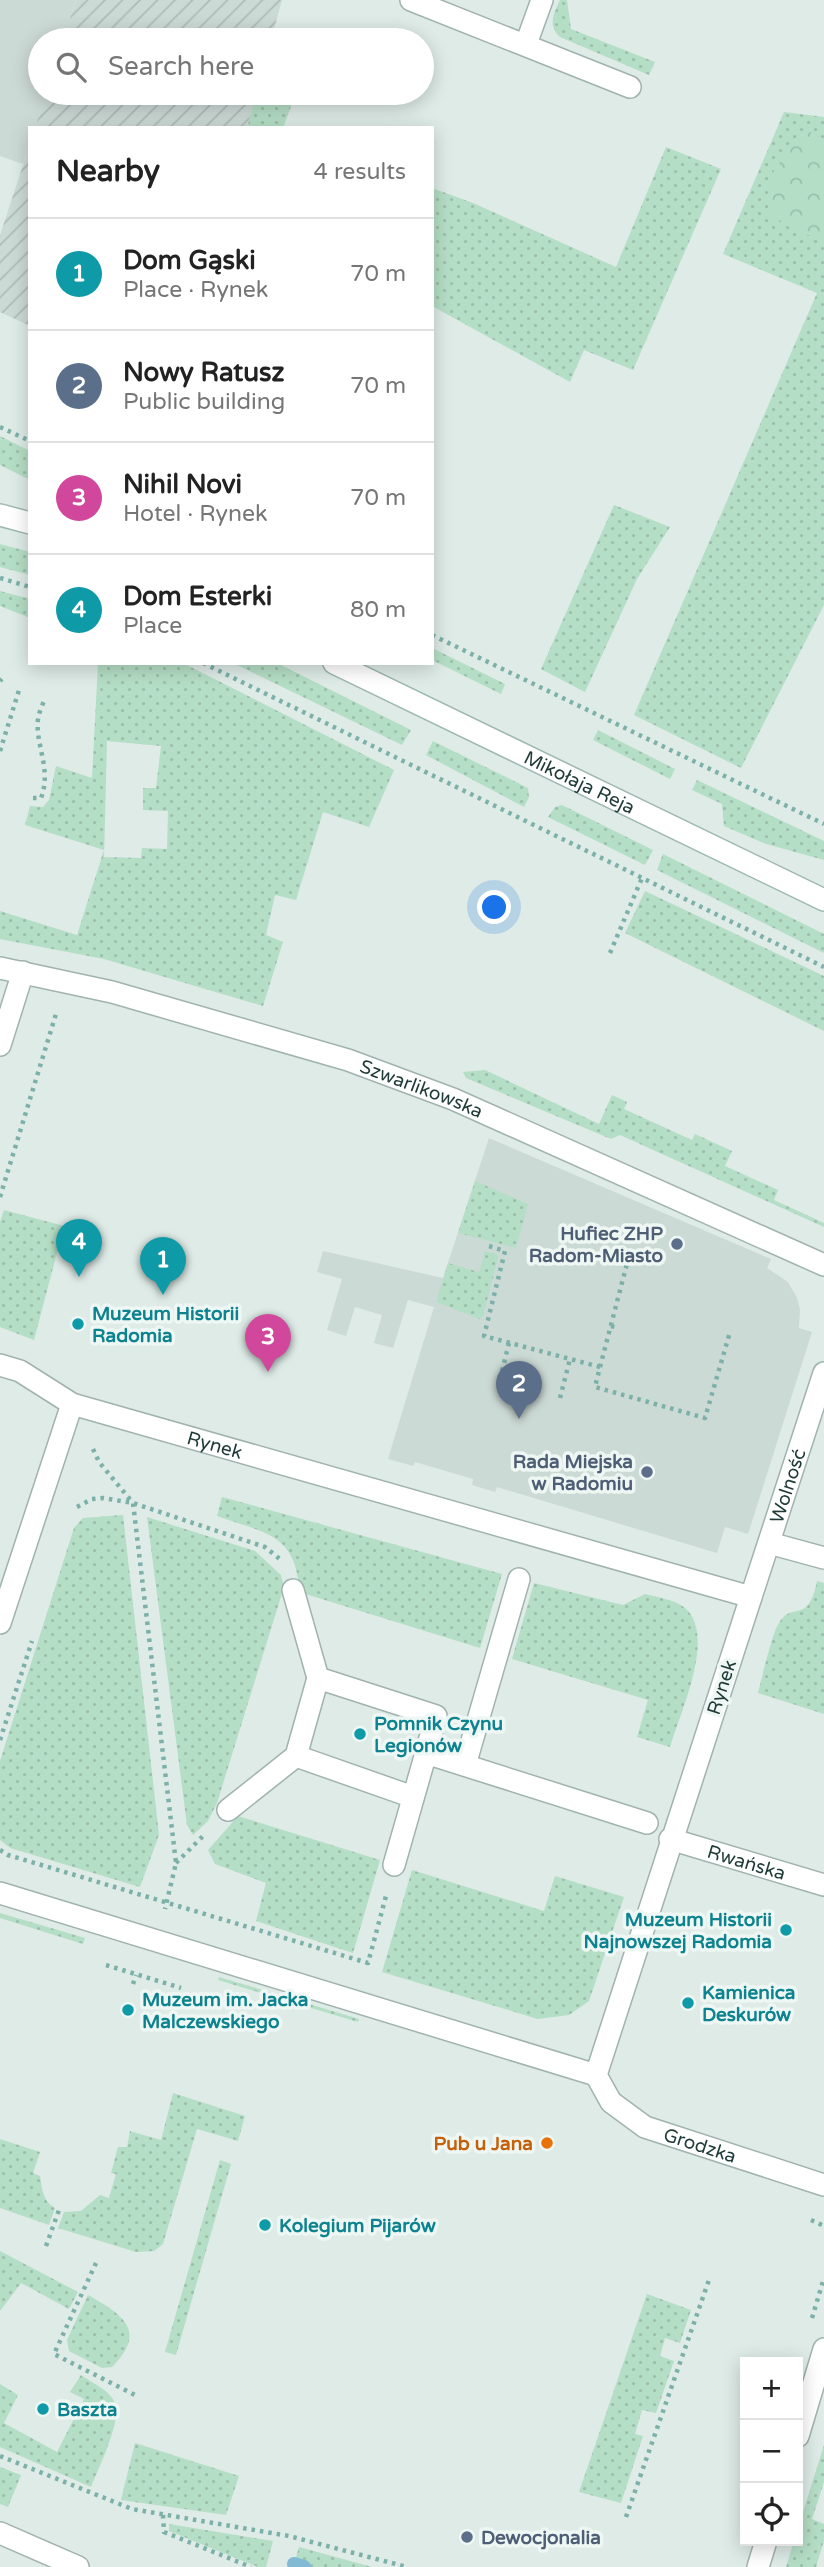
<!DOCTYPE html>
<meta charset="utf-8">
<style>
:root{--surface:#fff;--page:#f2f2f2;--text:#222;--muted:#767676;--line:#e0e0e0;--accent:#111827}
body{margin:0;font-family:"Varela Round",sans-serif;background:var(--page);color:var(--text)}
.controls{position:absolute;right:21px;bottom:21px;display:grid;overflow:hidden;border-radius:0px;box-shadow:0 4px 18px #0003}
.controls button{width:63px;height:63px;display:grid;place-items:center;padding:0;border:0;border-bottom:2px solid var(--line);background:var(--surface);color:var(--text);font:35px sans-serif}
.you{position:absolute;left:495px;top:908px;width:24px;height:24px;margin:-18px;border:5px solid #fff;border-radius:50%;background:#1a73e8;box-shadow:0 0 0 10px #1a73e833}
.badge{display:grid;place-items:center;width:46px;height:46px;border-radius:50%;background:var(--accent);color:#fff;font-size:23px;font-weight:700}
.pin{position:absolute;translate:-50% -58px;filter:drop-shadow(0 2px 4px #0008)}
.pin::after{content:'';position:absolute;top:37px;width:24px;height:21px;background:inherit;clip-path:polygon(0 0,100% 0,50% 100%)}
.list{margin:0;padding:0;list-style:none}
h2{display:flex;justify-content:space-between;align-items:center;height:91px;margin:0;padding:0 28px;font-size:30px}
h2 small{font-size:23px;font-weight:400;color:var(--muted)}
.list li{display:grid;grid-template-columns:46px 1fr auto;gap:21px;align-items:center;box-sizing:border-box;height:112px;padding:0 28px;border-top:2px solid var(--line)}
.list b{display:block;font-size:26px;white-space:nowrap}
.list p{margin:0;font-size:23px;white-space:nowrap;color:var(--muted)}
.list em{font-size:23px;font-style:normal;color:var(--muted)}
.icon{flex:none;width:38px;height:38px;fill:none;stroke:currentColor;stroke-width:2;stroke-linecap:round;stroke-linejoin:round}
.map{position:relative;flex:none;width:824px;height:2567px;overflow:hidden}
.search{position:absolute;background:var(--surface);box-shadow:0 4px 18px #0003;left:28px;top:28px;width:406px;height:77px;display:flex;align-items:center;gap:18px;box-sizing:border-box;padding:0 24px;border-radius:38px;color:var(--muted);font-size:26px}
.panel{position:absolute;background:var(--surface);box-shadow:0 4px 18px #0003;left:28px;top:126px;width:406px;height:539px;border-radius:0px}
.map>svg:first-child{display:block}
.built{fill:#ccdad6}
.industrial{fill:url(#industrial-furrows)}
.grass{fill:url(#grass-dots);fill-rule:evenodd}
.forest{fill:url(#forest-crowns)}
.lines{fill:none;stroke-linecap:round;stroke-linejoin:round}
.stream{stroke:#82bad4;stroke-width:14}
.lane-casing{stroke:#a1b3af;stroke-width:24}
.street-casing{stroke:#a1b3af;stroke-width:24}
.secondary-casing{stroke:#9db7b1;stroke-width:24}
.path{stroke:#7cb0a8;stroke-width:4.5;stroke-dasharray:3.5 5;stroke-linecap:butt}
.lane{stroke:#fff;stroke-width:21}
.street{stroke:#fff;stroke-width:21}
.secondary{stroke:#fff;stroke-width:21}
.service-dot{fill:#5c6f8a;stroke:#eef7f4;stroke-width:2.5}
.culture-dot{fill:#0f9aa8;stroke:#eef7f4;stroke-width:2.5}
.food-dot{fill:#e8710a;stroke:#eef7f4;stroke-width:2.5}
.labels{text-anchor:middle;stroke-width:7;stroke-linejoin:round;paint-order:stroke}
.street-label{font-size:19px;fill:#1f3b38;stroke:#eef7f4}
.service-label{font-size:19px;font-weight:bold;fill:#4e5e75;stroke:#eef7f4;text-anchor:end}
.culture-label{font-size:19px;font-weight:bold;fill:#0d838f;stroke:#eef7f4;text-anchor:start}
.food-label{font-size:19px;font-weight:bold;fill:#c56008;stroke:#eef7f4;text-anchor:end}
</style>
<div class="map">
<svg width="824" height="2567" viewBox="0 0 824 2567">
<defs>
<pattern id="industrial-furrows" width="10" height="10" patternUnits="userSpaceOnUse" patternTransform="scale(1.75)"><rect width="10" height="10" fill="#ccdad6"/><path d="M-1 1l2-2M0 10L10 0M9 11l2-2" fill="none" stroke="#afbcb8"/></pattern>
<pattern id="grass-dots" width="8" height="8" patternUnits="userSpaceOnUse" patternTransform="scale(1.75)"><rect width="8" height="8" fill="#b5dec6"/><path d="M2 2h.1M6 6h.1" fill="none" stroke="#9bbfab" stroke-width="1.8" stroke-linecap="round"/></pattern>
<pattern id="forest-crowns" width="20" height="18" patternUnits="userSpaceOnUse" patternTransform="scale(1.75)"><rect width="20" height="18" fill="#b5dec6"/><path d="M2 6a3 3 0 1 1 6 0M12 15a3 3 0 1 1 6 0" fill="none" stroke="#9bbfab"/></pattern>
</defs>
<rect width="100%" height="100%" fill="#deebe7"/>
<path class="built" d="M0,0H76L63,40H40V93H46L35,128H30V144L23,164L0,156Z
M489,1138L771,1259L767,1268L788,1282L797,1298L800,1309L799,1328L812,1332L748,1534L725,1527L717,1553L497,1487L495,1492L472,1485L473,1479L415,1462L413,1466L388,1459L434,1307L408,1300L393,1348L374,1343L382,1315L355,1307L346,1336L327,1330L342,1279L317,1272L323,1251L443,1278Z"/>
<path class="industrial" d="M76,0H282L271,40H63Z
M46,93H256L247,128H35Z
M30,144V326L0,312V235Z"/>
<path class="grass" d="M560,0H567L571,29L655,62L649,75L560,37C547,25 554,13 560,0Z
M256,93H296L283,128H247Z
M784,112L824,117V605L741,768L634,715L817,293L723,254Z
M666,147L721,169L633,370L584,350L570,382L432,306V188L473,203L616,267Z
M0,436L30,451V480L0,465Z
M614,505L670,527L637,579L585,692L541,669Z
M0,544L30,552V575L0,567Z
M0,591L30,599V618L0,606Z
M432,648L505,684L501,694L432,660Z
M98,663H183L394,770L369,827L323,812L296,900L275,895L266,935L283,942L263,1006L104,959L0,939V911L77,935L104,850L25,825L30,806L43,807L49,800L56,766L92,778ZM107,741L161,746L156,788H143V810L168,811L167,849L142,848L141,858L104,857Z
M233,663H277L411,730L402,745Z
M598,730L675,769L670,779L593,740Z
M433,741L528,788L529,797L524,807L426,755Z
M697,780L824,841V860L766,844L724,826L722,804L692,790Z
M562,805L653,850L645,865L548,817L555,807Z
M663,854L824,934V953L657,870Z
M645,891L824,976V1031L625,933Z
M485,1070L599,1124L612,1095L627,1102L624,1109L692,1140L695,1134L732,1151L725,1166L778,1190L774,1200L824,1223V1227L620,1135L611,1139L466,1078L463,1072Z
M475,1181L528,1204L516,1248L458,1233Z
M4,1210L64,1226L34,1340L0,1327V1222Z
M485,1251L497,1254L498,1258L483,1316L479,1319L436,1302L448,1263L479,1272Z
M222,1497L502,1574L480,1648L299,1592C297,1533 263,1533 217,1516Z
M123,1515L159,1835L140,1887L10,1848L0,1840V1761L74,1528L83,1518Z
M147,1517L255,1551L281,1575L284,1587L217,1803L208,1821L193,1835L187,1825Z
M817,1581L824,1583V1714L758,1693C762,1678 772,1633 779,1623C793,1600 808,1626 817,1581Z
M534,1583L623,1605L645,1594C658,1597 675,1600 685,1608C717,1636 680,1712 670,1747L637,1737L648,1700L512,1659Z
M238,1816L380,1860L353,1953L256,1921L266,1883L215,1864L208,1850Z
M412,1870L544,1911L555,1876L624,1897L589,2001L569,2015L538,2019L382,1972Z
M0,1913L85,1938L83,1944L0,1918Z
M219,1977L359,2019L358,2022L218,1980Z
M173,2093L245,2116L238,2141L197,2129L163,2244L154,2251L136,2252L58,2228L64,2212L81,2211L100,2195L109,2198L116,2174L111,2173L118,2147H127L130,2131L161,2140Z
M0,2139L40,2152L33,2173L40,2176C42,2190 43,2201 55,2208L49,2225L0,2208Z
M220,2160L231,2164L176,2355L165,2352Z
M0,2251L78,2292L69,2309L21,2283L0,2311Z
M647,2294L691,2310L680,2343L665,2338L660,2356L674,2361L656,2413L642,2410L635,2434L643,2436L621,2503L579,2492Z
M88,2295C121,2314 149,2330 112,2367L102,2368L69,2351L67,2340Z
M81,2375C92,2383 110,2390 115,2403C122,2421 98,2469 91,2487L0,2447V2384L18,2395L4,2423L57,2452L84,2399L70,2392Z
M135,2443L239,2476L226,2515L121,2500Z
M824,2445V2482L812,2519L824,2524V2541L816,2567H786L794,2541H798V2528Z
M0,2467L21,2475L8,2507L0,2504Z
M169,2524L273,2541L266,2567H258L169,2531Z
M299,2547L372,2567H293Z"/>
<path class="forest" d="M810,132L824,139V240L795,231L769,213L772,174L792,144Z"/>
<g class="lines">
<path class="stream" d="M294,2564L304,2567"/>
<defs>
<path id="lane" d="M411,0L630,87
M526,44L542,0"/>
<g id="street">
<path id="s1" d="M0,968L112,992L348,1060L453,1099L824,1265"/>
<path d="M0,1045L23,972"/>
<path id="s2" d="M0,1365L20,1371L72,1404L751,1597L596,2075L0,1893"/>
<path d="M769,1543L824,1558"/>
<path d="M293,1590L318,1678L436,1716L426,1753"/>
<path id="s3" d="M751,1597L824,1373"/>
<path d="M0,1623L72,1404"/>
<path d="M296,1756L413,1797"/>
<path d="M465,1765L519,1579"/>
<path d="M228,1810L296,1756L318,1678"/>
<path id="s4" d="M670,1839L824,1885"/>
<path d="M394,1865L426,1753L647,1823"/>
<path id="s5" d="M596,2075L611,2102L645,2127L824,2185"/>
<path d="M798,2436L824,2349"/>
<path d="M0,2533L78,2567"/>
<path d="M758,2567L766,2541"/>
</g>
<g id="secondary">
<path d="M0,515L30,523"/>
<path id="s6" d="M334,663L824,900"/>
</g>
</defs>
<use href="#lane" class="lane-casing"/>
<use href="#street" class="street-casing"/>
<use href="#secondary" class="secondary-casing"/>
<path class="path" d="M0,427L30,441
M0,578L30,587
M432,635L824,824
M203,663L824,967
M0,681L2,679
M0,751L20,687
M33,798H41C52,769 35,745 38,719C39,712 43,704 45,698
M610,953L642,878
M0,1197L56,1014
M489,1246L505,1251L484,1336L600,1367L595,1387L705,1418L730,1332
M611,1326L619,1328
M600,1367L629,1256
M502,1371L509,1343
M560,1398L570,1359
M93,1449L99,1462L133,1503L176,1863L165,1909
M77,1507L92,1499L103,1498L133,1503L265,1547L281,1560
M0,1740L32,1641
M0,1850L8,1855L368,1963L386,1896
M176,1863L205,1834
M106,1965L181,1988
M133,1984L136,1975
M811,2220L824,2226
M46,2246L59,2210
M96,2263L54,2354L135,2395
M812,2318L824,2278
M0,2456L132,2509L289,2536L407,2567
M163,2515L164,2532L251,2567
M626,2517L709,2280"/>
<use href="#lane" class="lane"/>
<use href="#street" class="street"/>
<use href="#secondary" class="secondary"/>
</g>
<g class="service-dot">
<circle cx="677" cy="1244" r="7"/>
<circle cx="647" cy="1472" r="7"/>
<circle cx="467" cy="2537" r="7"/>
</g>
<g class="culture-dot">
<circle cx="78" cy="1324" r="7"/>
<circle cx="360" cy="1734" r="7"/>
<circle cx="786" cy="1930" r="7"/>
<circle cx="688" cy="2003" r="7"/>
<circle cx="128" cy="2010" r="7"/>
<circle cx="265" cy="2225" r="7"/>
<circle cx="43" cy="2409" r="7"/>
</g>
<circle class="food-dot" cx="547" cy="2143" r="7"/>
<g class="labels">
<g class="street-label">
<text dy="7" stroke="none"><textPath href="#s6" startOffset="273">Mikołaja Reja</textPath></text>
<text dy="7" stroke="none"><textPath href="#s1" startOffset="439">Szwarlikowska</textPath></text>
<text dy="7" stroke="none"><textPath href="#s2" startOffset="231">Rynek</textPath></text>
<text dy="7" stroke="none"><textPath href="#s3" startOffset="117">Wolność</textPath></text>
<text transform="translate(721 1687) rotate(-72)" y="7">Rynek</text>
<text dy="7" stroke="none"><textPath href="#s4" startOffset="80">Rwańska</textPath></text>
<text dy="7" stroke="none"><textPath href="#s5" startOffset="131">Grodzka</textPath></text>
</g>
<g class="service-label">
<text x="663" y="1240">Hufiec ZHP<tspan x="663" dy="22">Radom-Miasto</tspan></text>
<text x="633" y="1468">Rada Miejska<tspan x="633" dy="22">w Radomiu</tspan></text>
<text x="481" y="2544" text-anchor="start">Dewocjonalia</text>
</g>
<g class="culture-label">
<text x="92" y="1320">Muzeum Historii<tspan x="92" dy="22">Radomia</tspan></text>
<text x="374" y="1730">Pomnik Czynu<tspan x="374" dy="22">Legionów</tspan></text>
<text x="772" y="1926" text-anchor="end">Muzeum Historii<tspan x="772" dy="22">Najnowszej Radomia</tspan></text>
<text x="702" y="1999">Kamienica<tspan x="702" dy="22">Deskurów</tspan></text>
<text x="142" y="2006">Muzeum im. Jacka<tspan x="142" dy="22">Malczewskiego</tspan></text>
<text x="279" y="2232">Kolegium Pijarów</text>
<text x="57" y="2416">Baszta</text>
</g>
<g class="food-label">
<text x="533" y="2150">Pub u Jana</text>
</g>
</g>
</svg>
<div class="controls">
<button>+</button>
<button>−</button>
<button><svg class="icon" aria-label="locate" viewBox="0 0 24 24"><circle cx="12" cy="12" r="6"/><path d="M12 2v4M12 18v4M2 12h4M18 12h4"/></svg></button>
</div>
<div class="you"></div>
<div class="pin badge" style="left:163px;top:1295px;background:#0f9aa8">1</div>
<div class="pin badge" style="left:519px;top:1419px;background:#5c6f8a">2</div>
<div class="pin badge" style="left:268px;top:1372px;background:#d1479c">3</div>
<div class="pin badge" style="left:79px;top:1277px;background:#0f9aa8">4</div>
<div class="search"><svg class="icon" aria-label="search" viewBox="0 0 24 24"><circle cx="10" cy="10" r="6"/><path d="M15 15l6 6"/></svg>Search here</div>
<section class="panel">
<h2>Nearby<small>4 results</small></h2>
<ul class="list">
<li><span class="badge" style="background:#0f9aa8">1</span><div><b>Dom Gąski</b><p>Place · Rynek</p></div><em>70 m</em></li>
<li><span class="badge" style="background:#5c6f8a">2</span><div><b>Nowy Ratusz</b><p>Public building</p></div><em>70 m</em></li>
<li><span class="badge" style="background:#d1479c">3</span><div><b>Nihil Novi</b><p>Hotel · Rynek</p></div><em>70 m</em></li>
<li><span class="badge" style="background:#0f9aa8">4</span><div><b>Dom Esterki</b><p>Place</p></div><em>80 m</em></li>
</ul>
</section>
</div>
